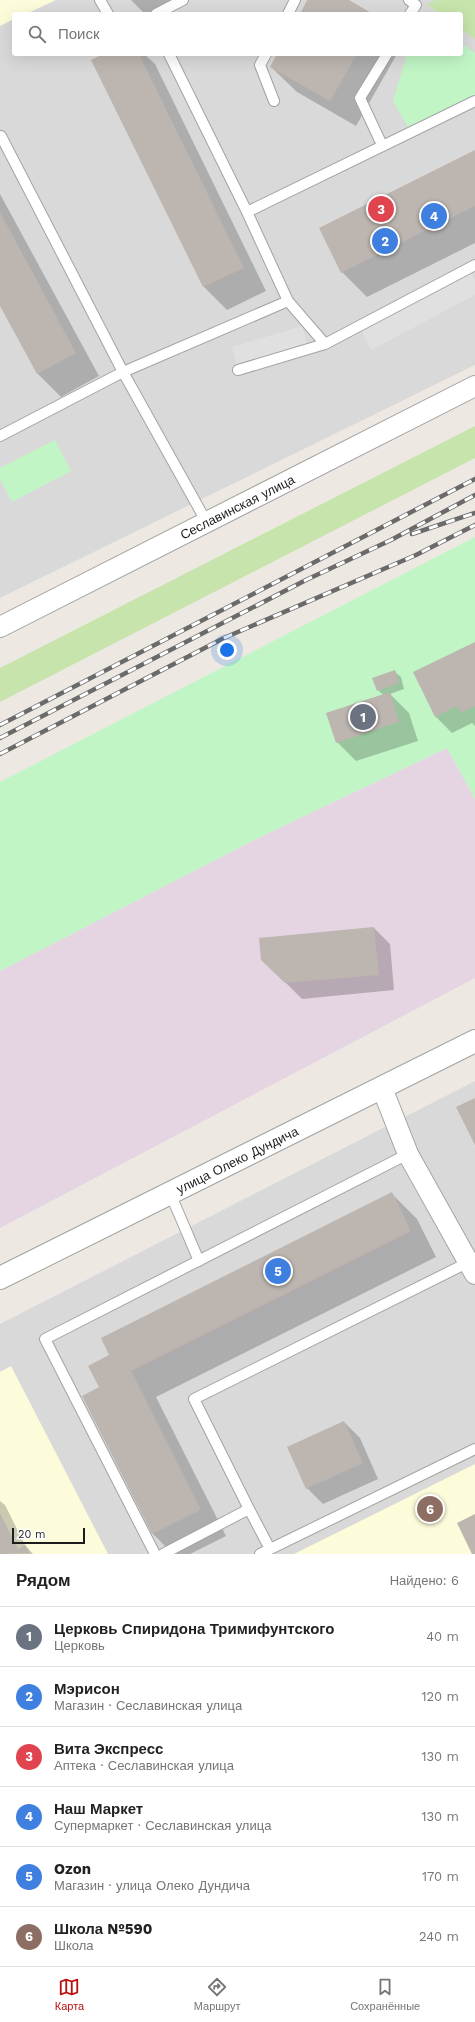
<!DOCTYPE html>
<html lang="ru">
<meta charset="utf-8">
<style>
:root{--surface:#fff;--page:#f2f2f2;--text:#222;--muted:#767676;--line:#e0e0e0;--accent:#ba100e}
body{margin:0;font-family:"Work Sans",sans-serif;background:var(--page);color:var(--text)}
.scale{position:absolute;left:12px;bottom:10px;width:73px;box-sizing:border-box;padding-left:4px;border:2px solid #1c1c1c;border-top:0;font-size:11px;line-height:14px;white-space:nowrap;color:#1c1c1c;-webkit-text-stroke:3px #fff;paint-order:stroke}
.you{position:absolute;left:227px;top:650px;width:14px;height:14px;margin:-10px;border:3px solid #fff;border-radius:50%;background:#1a73e8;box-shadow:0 0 0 6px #1a73e833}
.badge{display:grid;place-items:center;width:26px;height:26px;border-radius:50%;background:var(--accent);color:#fff;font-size:13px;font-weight:700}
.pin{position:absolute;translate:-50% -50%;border:2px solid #fff;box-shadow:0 1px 4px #0006}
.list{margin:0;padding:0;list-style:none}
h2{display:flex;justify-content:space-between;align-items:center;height:52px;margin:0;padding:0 16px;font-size:17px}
h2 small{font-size:13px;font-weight:400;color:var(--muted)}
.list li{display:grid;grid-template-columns:26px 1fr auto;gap:12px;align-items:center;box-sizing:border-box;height:60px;padding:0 16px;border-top:1px solid var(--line)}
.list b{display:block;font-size:15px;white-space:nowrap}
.list p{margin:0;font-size:13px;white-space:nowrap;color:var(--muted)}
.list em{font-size:13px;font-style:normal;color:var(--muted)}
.icon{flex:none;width:22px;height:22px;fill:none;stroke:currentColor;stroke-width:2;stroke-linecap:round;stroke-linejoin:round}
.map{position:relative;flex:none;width:475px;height:1554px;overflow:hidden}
.search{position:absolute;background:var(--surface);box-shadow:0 4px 16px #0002;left:12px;right:12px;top:12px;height:44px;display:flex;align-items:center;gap:10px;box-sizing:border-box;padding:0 14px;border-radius:4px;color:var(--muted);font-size:15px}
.sheet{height:412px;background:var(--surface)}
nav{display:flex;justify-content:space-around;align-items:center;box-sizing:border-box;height:56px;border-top:1px solid var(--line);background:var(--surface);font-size:11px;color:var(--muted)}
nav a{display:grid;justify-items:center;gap:2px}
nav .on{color:var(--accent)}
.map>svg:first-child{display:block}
.residential{fill:#dad9d9;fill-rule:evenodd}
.industrial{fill:#e5d4e2}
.education{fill:#fcfcdb}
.grass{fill:#c6e4ab}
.park{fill:#c1f5c6}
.parking{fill:#e0e0e0}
.shadow{fill:#0003}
.building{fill:#bdb5af}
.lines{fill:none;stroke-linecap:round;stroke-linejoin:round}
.service-casing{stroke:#a3a3a3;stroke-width:12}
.minor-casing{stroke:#a3a3a3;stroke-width:22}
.tertiary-casing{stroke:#a3a3a3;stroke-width:24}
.service{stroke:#fff;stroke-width:10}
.minor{stroke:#fff;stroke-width:20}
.tertiary{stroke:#fff;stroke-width:22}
.rail-casing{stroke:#6a6a6a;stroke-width:4.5}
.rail{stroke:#fff;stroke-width:3;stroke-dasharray:9;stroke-linecap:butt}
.labels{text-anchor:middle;stroke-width:3;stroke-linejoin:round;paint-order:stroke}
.street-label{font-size:13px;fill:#1c1c1c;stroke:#fff}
</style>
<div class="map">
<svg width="475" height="1554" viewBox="0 0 475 1554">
<rect width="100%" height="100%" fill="#ede9e2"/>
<path class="residential" d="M0,0H475V365L0,598ZM14,14H461V54H14Z
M475,1081V1554H0V1324Z"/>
<path class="industrial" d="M447,748L475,799V978L0,1228V971L254,840Z"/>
<path class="education" d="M0,0H56L26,14H14V19L0,26Z
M11,1366L108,1554H0V1372Z
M475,1464V1554H294Z"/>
<path class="grass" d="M436,0H475V39L461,29V14H440L427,4Z
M475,426V458L0,702V668Z"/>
<path class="park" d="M461,43L475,53V95L408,127L393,101L407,54H461Z
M55,440L71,471L12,502L0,479V468Z
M475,537V799L447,748L254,840L0,971V782Z"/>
<path class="parking" d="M471,273L475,280V295L371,350L361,331Z
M302,326L309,350L238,370L232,347Z"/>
<path class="shadow" d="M131,0H183L155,14H145Z
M105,54H144L155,64L266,291L227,310L204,287L93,60Z
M278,54H397L356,126L297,92L271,67Z
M475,151V243L367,297L342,272Z
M0,194L99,376L61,397L38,374L0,304Z
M475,643V726L472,723L452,733L436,717L415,672Z
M395,672L401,677L404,689L390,694L409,713L418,741L356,761L337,742L383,695L378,690Z
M374,928L390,944L394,990L302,999L278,975Z
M392,1194L417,1219L436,1257L156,1397L226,1536L190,1554H173L153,1534L84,1396L101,1388L111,1356Z
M344,1422L360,1438L378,1479L323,1504L307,1488Z
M0,1501L5,1505L25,1545L33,1554H0Z"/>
<path class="building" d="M307,0H349L373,14H300Z
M103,54H139L244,268L203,287L91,60Z
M277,54H357L330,101L270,67Z
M475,150V206L341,273L319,228Z
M0,212L76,353L37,374L0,306Z
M475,642V706L461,713L457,706L435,717L413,672Z
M395,670L399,683L377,691L372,678Z
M390,692L399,722L336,743L326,713Z
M374,927L379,975L285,983L261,960L259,938Z
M475,1098V1145L456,1107Z
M392,1192L411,1231L131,1371L201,1510L152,1534L82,1396L99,1387L88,1366L109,1355L101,1338Z
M344,1421L363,1463L306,1489L287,1447Z
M0,1513L18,1549L25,1545L30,1553L0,1554Z
M475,1514V1554H472L457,1523Z"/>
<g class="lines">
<defs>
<path id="service" d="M100,0L108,14
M409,0L416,5L410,14
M156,14L183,0
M288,14L295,0
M169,54L247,212
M266,54L260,65L274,101
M382,145L360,98L387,54
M288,301L325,344L475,265
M238,370L325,344
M0,436L123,372L1,136
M206,521L123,372L288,301L247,212L475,101
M170,1193L199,1261
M249,1509L194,1399L469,1262
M155,1554L45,1339L408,1154
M163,1554L249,1509L270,1549
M260,1554L475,1449"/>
<g id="minor">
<path id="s1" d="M0,627L475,386"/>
<path d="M382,1088L408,1154L475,1274"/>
</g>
<g id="tertiary">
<path id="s2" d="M0,1278L475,1041"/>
</g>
</defs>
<use href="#service" class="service-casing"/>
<use href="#minor" class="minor-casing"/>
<use href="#tertiary" class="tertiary-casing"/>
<use href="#service" class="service"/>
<use href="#minor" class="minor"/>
<use href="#tertiary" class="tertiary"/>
<defs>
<path id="rail" d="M412,534L475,513
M0,725L475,479
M0,738L306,580L391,540L475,495
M0,754L224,638L416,555L475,525"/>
</defs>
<use href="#rail" class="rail-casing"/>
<use href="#rail" class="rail"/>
</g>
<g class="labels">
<g class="street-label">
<text dy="5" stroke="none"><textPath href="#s1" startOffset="266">Сеславинская улица</textPath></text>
<text dy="5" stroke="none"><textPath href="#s2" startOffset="265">улица Олеко Дундича</textPath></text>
</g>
</g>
</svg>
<div class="scale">20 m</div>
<div class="you"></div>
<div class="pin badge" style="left:363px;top:717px;background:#6b7280">1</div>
<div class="pin badge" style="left:385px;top:241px;background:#3f7fe0">2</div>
<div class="pin badge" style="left:381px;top:209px;background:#e0444e">3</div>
<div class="pin badge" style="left:434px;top:216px;background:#3f7fe0">4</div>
<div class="pin badge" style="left:278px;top:1271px;background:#3f7fe0">5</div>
<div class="pin badge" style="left:430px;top:1509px;background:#8d6e63">6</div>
<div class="search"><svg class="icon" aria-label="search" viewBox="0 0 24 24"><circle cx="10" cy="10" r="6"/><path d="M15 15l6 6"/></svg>Поиск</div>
</div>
<section class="sheet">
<h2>Рядом<small>Найдено: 6</small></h2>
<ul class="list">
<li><span class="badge" style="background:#6b7280">1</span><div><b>Церковь Спиридона Тримифунтского</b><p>Церковь</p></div><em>40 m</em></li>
<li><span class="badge" style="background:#3f7fe0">2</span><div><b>Мэрисон</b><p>Магазин · Сеславинская улица</p></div><em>120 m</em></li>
<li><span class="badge" style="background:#e0444e">3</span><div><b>Вита Экспресс</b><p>Аптека · Сеславинская улица</p></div><em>130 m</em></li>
<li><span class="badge" style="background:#3f7fe0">4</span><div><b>Наш Маркет</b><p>Супермаркет · Сеславинская улица</p></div><em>130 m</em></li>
<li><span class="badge" style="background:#3f7fe0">5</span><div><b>Ozon</b><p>Магазин · улица Олеко Дундича</p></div><em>170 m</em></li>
<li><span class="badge" style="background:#8d6e63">6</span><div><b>Школа №590</b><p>Школа</p></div><em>240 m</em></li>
</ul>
</section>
<nav>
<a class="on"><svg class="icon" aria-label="map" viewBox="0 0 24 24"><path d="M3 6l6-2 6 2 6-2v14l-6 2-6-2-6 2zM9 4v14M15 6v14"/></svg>Карта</a>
<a><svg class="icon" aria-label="directions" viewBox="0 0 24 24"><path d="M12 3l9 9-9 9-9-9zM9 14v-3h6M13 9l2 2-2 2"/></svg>Маршрут</a>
<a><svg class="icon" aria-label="saved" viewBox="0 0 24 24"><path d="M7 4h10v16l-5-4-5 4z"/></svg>Сохранённые</a>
</nav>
